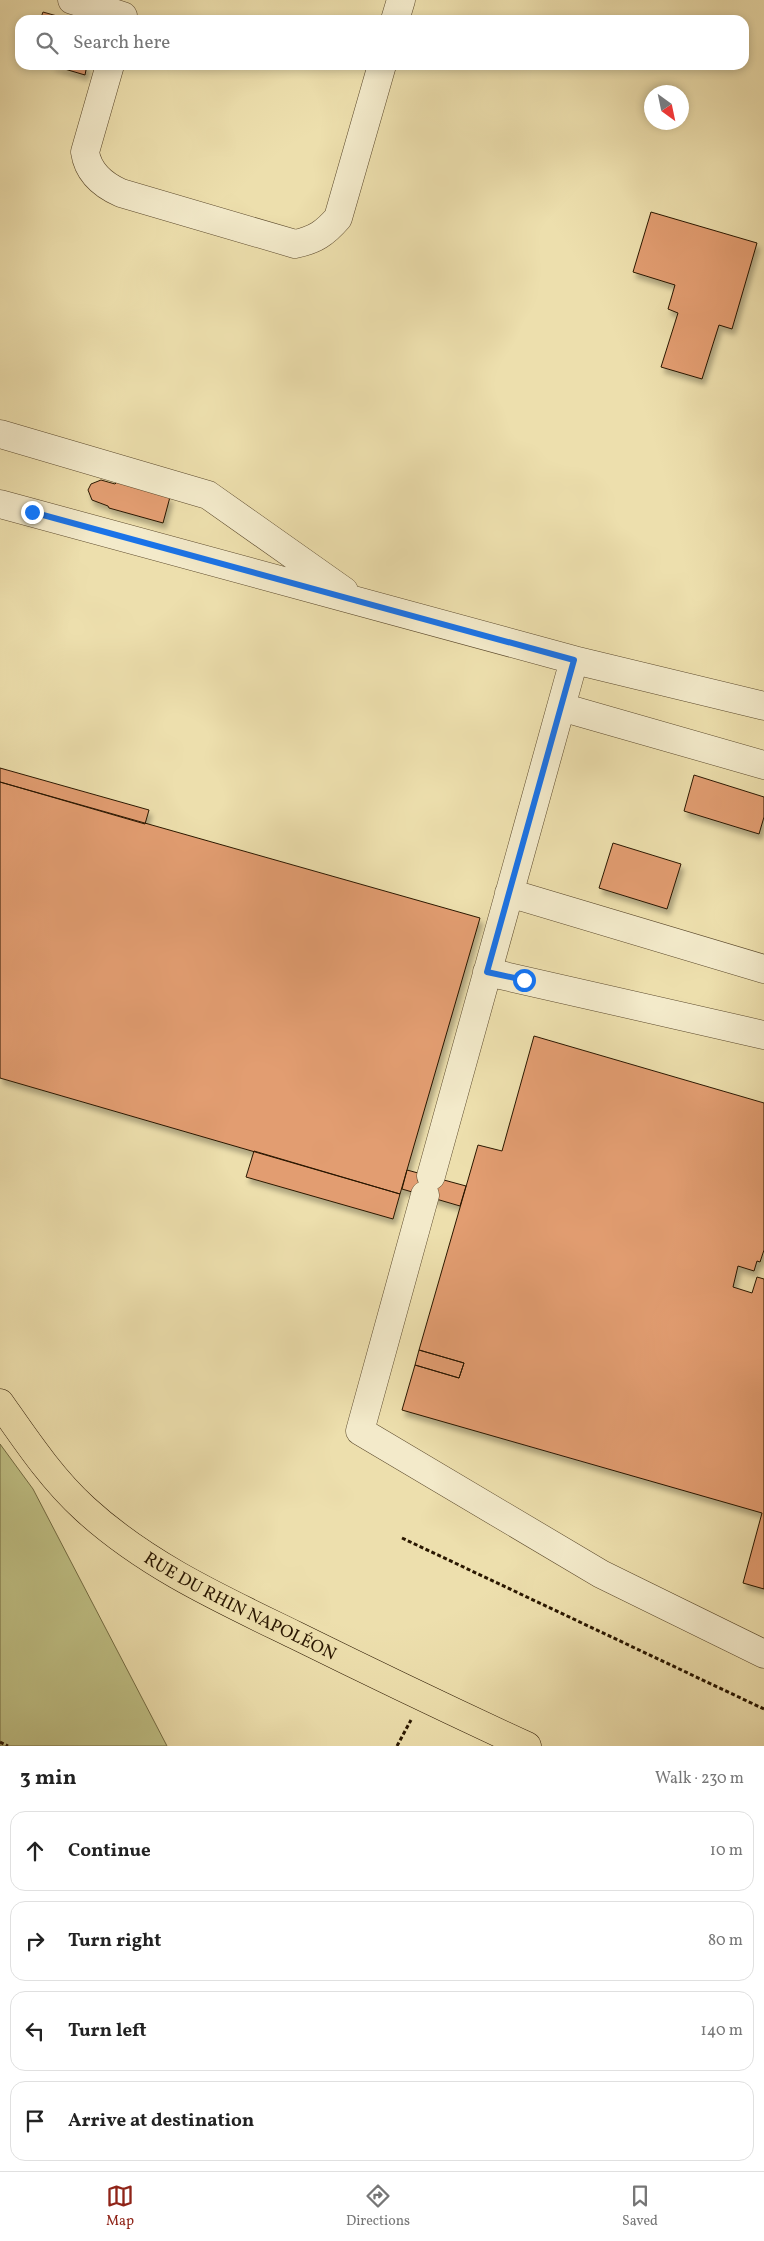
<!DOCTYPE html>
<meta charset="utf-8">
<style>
:root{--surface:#fff;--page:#f6f6f6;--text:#222;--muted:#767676;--line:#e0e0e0;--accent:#8f2418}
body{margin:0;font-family:Vollkorn,serif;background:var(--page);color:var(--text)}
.compass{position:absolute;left:644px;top:85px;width:45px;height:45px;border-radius:50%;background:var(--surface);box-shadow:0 2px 8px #0003;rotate:147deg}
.stop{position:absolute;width:15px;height:15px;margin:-11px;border:4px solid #1a73e8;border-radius:50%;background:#fff}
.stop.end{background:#1a73e8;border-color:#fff;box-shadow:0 1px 5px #0008}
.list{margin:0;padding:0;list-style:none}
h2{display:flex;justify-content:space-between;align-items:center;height:65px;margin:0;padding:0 20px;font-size:21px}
h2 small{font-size:16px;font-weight:400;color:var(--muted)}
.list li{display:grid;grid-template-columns:32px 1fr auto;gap:15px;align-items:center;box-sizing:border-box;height:80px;margin:0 10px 10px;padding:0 10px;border:1px solid var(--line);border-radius:15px}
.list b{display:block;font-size:19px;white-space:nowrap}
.list em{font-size:16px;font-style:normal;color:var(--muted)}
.icon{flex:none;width:28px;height:28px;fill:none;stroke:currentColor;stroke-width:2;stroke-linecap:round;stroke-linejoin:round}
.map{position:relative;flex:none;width:764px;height:1746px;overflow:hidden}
.search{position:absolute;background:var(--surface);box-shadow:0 2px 8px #0003;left:15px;right:15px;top:15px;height:55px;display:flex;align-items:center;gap:12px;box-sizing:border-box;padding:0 18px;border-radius:15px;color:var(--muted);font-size:19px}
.sheet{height:425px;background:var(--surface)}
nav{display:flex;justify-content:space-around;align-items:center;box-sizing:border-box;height:70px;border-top:1px solid var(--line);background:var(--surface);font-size:14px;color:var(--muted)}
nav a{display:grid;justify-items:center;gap:2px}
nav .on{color:var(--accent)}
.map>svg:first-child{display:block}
.green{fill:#bfc085;stroke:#746c43}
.building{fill:#e29d71;stroke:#2a1701;filter:url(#shadow)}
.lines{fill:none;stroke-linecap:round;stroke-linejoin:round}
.minor-casing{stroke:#5b492c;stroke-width:29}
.major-casing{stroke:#2a1701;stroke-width:29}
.path{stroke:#2a1701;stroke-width:3;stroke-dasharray:4 2.5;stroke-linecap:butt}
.minor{stroke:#f3eaca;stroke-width:28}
.major{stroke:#eddfad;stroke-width:28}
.route{stroke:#1a73e8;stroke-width:6}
.labels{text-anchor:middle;stroke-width:4;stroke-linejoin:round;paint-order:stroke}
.street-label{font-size:18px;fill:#2a1701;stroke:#f3eaca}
</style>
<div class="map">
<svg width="764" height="1746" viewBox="0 0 764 1746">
<defs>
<filter id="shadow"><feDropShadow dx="3" dy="5.5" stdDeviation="2.5" flood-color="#0004"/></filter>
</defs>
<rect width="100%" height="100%" fill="#eddfad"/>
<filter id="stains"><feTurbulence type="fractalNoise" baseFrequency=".004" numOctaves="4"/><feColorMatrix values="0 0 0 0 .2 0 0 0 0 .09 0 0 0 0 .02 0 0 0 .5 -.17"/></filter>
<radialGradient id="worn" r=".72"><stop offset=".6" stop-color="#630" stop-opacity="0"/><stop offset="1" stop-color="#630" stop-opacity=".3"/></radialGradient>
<path class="green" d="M0,1444L33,1489L167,1746H0Z"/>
<path class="building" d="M43,12L71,20H40Z
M51,65H87L85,75Z
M651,212L757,243L732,329L719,325L702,379L661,367L678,313L668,309L675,285L633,272Z
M101,480L115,484L117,482L170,497L163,523L109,508L108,506L92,500L88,490L91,484Z
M0,768L149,810L145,824L0,782Z
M694,775L764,797V817L759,834L684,811Z
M0,782L480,918L400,1194L0,1078Z
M613,843L681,864L667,909L599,888Z
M534,1036L764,1103V1250L760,1262L757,1261L754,1271L738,1266L733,1287L752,1293L757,1277L764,1279V1589L743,1583L762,1513L402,1410L415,1365L459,1378L464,1363L419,1350L478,1145L502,1151Z
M254,1151L400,1194L393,1219L246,1177Z
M407,1170L466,1186L460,1206L402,1189Z
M419,1350L464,1363L459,1378L415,1365Z"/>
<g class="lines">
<defs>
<path id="minor" d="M72,0L123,16
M395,20L401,0
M110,65L85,152C88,172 103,185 121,193L295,244C315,240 325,233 338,218L382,65
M0,434L208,495L344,591
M0,504L574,660L764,706
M561,707L764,765
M509,893L764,969
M487,972L764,1035
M431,1176L574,660
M425,1195L360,1431L601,1574L764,1654"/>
<g id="major">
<path id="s1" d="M0,1403C26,1440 51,1478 85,1509C146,1565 221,1599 295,1635C372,1673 449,1710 527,1746"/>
</g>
</defs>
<use href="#minor" class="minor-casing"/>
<use href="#major" class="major-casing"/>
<path class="path" d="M402,1538L764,1709
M0,1742L8,1746
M397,1746L411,1720"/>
<use href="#minor" class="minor"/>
<use href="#major" class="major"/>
</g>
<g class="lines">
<path class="route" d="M32,512L574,660L487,972L524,980"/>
</g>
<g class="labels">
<g class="street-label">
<text dy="6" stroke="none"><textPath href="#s1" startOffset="320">RUE DU RHIN NAPOLÉON</textPath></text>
</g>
</g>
<rect width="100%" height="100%" filter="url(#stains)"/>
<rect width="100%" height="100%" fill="url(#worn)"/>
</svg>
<svg class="compass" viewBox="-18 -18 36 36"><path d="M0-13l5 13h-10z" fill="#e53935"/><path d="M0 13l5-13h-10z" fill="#767676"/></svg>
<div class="stop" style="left:524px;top:980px"></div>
<div class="stop end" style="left:32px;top:512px"></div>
<div class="search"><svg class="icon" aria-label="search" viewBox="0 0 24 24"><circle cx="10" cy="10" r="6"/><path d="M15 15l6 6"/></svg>Search here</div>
</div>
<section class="sheet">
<h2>3 min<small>Walk · 230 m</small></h2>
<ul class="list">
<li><svg class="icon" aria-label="ahead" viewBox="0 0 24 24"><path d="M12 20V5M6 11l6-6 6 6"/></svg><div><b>Continue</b></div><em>10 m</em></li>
<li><svg class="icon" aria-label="right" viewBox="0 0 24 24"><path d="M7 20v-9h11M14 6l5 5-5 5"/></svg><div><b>Turn right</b></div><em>80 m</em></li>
<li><svg class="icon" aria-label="left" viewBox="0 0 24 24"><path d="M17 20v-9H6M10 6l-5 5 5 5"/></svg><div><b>Turn left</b></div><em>140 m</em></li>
<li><svg class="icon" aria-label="arrive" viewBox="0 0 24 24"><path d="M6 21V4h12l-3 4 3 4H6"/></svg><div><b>Arrive at destination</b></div></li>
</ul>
</section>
<nav>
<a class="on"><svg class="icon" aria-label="map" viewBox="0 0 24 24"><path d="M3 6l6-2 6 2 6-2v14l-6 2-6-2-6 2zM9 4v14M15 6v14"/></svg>Map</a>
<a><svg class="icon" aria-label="directions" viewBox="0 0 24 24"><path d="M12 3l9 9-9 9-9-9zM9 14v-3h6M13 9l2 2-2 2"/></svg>Directions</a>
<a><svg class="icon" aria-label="saved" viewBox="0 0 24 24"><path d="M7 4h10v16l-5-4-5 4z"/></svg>Saved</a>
</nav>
